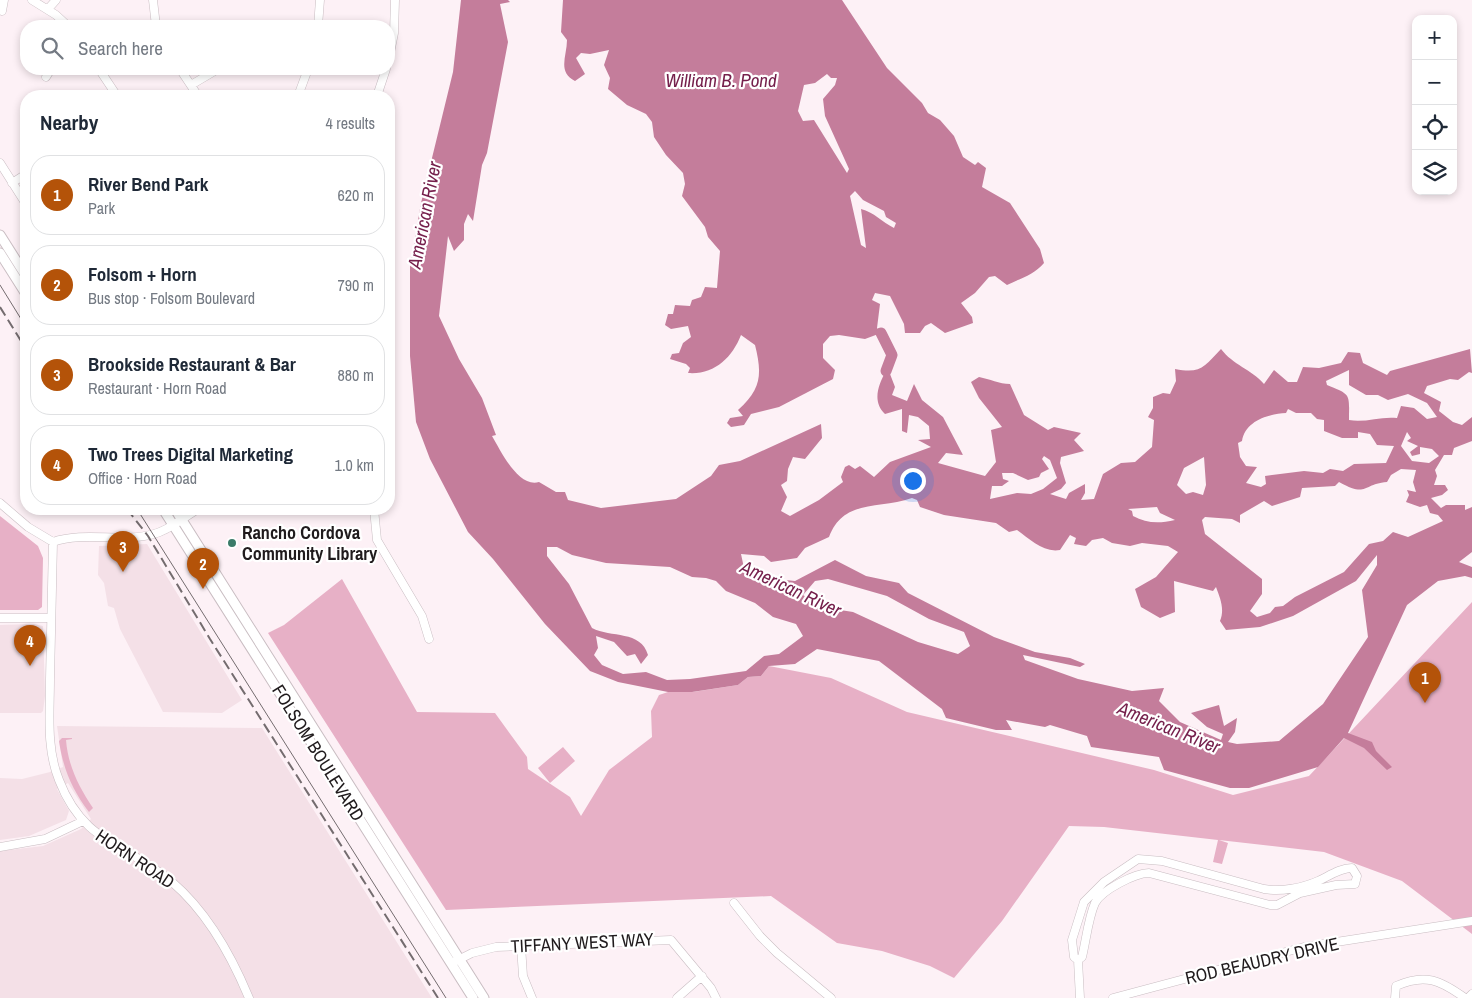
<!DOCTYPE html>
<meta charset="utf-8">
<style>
:root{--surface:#fff;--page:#f2f2f3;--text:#1f2937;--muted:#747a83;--line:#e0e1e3;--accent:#b45309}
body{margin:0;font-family:"Archivo Narrow",sans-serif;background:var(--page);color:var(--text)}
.controls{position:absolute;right:15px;top:15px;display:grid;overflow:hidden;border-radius:10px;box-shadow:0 2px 8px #0003}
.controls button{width:45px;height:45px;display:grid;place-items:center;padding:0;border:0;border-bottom:1px solid var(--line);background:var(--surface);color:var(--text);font:25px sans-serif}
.you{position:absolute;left:912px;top:480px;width:18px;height:18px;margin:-12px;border:4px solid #fff;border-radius:50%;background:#1a73e8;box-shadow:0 0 0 8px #1a73e833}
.badge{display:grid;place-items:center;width:32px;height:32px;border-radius:50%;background:var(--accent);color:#fff;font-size:16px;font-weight:700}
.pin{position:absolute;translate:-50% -41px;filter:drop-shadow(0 1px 2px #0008)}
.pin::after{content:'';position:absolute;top:26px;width:18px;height:15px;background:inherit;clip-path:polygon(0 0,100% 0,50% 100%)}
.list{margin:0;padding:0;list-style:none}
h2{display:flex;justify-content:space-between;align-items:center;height:65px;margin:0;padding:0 20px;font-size:21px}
h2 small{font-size:16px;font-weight:400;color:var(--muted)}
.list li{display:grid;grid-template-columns:32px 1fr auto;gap:15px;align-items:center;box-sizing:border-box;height:80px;margin:0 10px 10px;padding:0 10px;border:1px solid var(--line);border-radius:20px}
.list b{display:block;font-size:19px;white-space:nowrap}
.list p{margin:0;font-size:16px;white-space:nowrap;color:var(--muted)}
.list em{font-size:16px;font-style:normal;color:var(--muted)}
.icon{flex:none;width:28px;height:28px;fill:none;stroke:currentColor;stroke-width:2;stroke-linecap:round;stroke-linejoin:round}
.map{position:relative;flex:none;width:1472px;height:998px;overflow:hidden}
.search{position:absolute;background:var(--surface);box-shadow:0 2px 8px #0003;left:20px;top:20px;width:375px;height:55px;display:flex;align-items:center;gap:12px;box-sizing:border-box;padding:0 18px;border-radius:20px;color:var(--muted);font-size:19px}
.panel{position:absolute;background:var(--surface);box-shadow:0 2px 8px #0003;left:20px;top:90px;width:375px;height:425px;border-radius:20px}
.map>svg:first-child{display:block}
.built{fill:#f4e0e7}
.green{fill:#e7b0c6}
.water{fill:#c47d9b;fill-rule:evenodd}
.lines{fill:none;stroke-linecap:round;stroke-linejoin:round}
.river{stroke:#c47d9b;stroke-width:11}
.minor-casing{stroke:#c9bdc2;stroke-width:9}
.major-casing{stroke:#c9bdc2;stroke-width:11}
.minor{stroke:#fff;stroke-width:8}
.major{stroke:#fff;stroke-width:9}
.tram{stroke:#746c6f;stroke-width:1}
.rail{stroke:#746c6f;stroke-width:2;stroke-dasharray:10 5;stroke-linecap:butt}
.poi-dot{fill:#3b7b69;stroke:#fff;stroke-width:2}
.labels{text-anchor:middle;stroke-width:4.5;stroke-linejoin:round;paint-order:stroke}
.poi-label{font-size:18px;font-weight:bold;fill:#201b1d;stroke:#fff;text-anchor:start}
.street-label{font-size:18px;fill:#201b1d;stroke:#fff}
.water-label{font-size:19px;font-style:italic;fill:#76214d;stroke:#fff}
</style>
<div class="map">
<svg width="1472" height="998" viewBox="0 0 1472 998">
<rect width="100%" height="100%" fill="#fdf1f6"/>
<path class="built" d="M147,544L242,700L222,713L163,712L120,629L114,608L108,606L104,583L98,575L99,546Z
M34,624L43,626L45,696L43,711L41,713H0V625Z
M57,726L262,728L432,998H0V851L43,846L81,829L91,819L68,783L57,789L69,811L66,820L29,836L0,840V778L22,779L50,772L63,767Z"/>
<path class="green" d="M0,516L38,546L43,558L42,607L38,610H0Z
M342,579L417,712L495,713L527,757L528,769L570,797L581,816L609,770L652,737L651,711L659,695L668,692H693L738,685L748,677L761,676L769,666L831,678L907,712L1154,770L1233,795L1309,776L1472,602V934L1402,881L1324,852L1219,840L1228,843L1222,864L1213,862L1218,840L1104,827L1069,826L1002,921L954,978L930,966L882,951L837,943L771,896L446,910L268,633L284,625Z
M62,738H72V739L66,740C68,766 79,787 93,808L89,812C72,790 63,768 59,741Z
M563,747L575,761L550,783L538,768Z"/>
<path class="water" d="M461,0H508L510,2L500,4L508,42L487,153L482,165L473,221L468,214L464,224V240L454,251L448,236L439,316L459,359L482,398L496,435L492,436C501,451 518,488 539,482L556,492H565L568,500L601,508L676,499L711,476L719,465L740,461L821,424L822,438L805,459L793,457L788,469L787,481L781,485L787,497L781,511L790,516L819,500L843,482L841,477L845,467L849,465L855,469L860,466L874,477L890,462L931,447L918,440L930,439L929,426L918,417L909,415L907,433L902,431V409L885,414C872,402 878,385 886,371L890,374L895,387L892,395L907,401L914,384L922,400L943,417L963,455L946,453L938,463L985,476L996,462L991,430L1002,427L979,398L971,382L979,377C990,379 999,384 1010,384L1024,415L1048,430L1054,427L1081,433L1074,440L1084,451L1061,457L1060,463L1066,483L1061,489L1050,494L1066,499L1069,493L1085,484V493L1081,500L1094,499L1103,474L1121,463L1135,462L1152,447L1154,420L1148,417L1153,408V397L1163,393L1170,394L1176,381L1175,369C1201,374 1204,367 1221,349C1233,365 1251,369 1264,384L1274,370L1288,382H1297L1303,367L1319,368L1341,363L1348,352L1360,353L1363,363L1387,375L1390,371L1470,349L1472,373L1469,372L1458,380L1450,379L1427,386L1424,393L1441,402L1439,411L1453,422L1462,425L1472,417V441L1454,448L1452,455H1444L1435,470L1437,476L1434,485H1445L1448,490L1442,495L1431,498L1441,508L1446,505H1465V510L1472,507V552L1459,562L1472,567V578L1465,576L1438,581L1407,605L1348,733L1372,742L1376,751L1392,767L1387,770L1364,748L1344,738L1318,767L1249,788H1230L1164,770L1159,757L1091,747L1087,736L1050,725L1045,727L1006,720L1012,730H996L946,718L942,709L879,661L817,649L795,664L769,666L761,676L748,677L738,685L692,692H668L618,682L590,671L545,624L493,559L468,532L430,459L416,422L410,356V267L421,203L453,72ZM1349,370V385L1366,395H1378L1388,400L1408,394L1427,403L1437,417L1427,419L1414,408L1401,406L1397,418C1381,416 1365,423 1349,420C1349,394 1352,395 1327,385L1326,381ZM1288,409L1296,413H1311L1317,419L1324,420V431L1342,438H1358V432L1370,434L1377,445L1394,446L1386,463L1354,464L1343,471L1330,469L1323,473L1304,471L1265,476L1266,484L1261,487L1246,483L1257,467L1246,466L1240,457L1238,443L1242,441C1245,421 1268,414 1286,413ZM1407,432L1411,438L1407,441L1418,446L1410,452L1412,456L1420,454V447L1432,449L1439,456L1429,463L1412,461L1401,446ZM1044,456L1050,460L1057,478L1043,489L1031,494L1017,493L990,499L992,486H1002L1009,481L1003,479L1002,473H1013L1028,480L1039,477L1041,473L1049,469L1042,459ZM1204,457L1206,485L1203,495L1193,492L1186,494L1177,485L1184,468ZM1401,469L1416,470L1413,482L1416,492L1407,490L1409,495L1406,502L1420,507L1427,505L1430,513L1438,515L1443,521L1408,537L1393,532L1383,541L1369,544L1344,572L1295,597L1283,606L1275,607L1270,613L1257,617L1250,611L1262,594V579L1205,534L1202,520L1205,517L1232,519L1240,523V515L1264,501L1272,506L1300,497L1302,488L1335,486L1339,482C1368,498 1362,484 1387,482L1391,475ZM912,498L917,500L920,507L944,515L996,523L1009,532L1017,530C1030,539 1043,553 1060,550L1070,535L1076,538L1074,544L1086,546L1092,540L1103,538L1112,543L1130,546L1142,543L1168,546L1178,552L1156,577L1135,589L1141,607L1160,618L1175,612L1174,581L1213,591L1216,587C1220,598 1225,609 1220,621L1226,630L1260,627L1293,616L1356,581L1377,555V565L1362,590L1368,637L1323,704L1279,741L1237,744L1228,742L1235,732L1237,718L1224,726L1219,705L1191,713L1207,727L1223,734L1221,740L1180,722L1159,701L1164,688L1132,691L1078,679L1025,660L1023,655L1080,667L1085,664L1070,658L1035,652L994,637L908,593L899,583L866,576L835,560L795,581L757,577L744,568L741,554L764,556L771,562L797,558L805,548L829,537C844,498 879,510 912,498ZM1157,507L1160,513L1175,520C1158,524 1146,523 1133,516L1132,511L1128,509ZM547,547H557L572,555L606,563L670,567L692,577L706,578L716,581L726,591L755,603L773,617L796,624L803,636L779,654L764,656L746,671L690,679L667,680L646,672L623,674L602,665L594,655L598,648L596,636L614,642L627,656L635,654L641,664L648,655C641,630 611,638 592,628L569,584L547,556ZM828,579L887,596L929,619L964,632L970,646L958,654L918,642L853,612L821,607L803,595L815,581Z
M563,0H842L887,68L922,103L928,113L940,120L954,136L963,157L975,165L978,162L986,168L982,187L1010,203L1040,249L1044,263C1034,275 1021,278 1007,285L995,276L989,277L975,293L961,303L972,317L973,323L945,333L931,323L925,326L920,333H905L904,324L890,296L875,293L872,300L880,304L877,328L881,333L865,339L839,335L830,336L823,344V358L835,370L833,379L779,407L751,414L744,425L731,427L727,423L730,418L743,416L738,410C762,389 762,373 755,345L741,335C732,358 714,375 688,373L690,368L686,364L670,359L672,354L679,353L683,343L691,337L688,326L671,329L665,325L668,314H673L675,305L690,306L692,300L701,297L705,287L717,288L720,251L708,237L705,227L682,196L685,184L683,173L666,155L654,137L652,122L646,114L627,105L608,89L610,78L604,65L609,50L590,54L581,53L576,58L585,74L575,81C557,72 567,56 567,40L561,32ZM827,74L831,78H837L835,85L823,99L825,116L849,169L847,173L814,120L803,121L798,111L804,85L815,83ZM855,191L863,200L884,211L886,217L896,223L894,228C882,222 874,212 861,209L866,248L861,245L850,196Z"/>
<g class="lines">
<path class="river" d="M881,333L892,355L886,371"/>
<defs>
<path id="minor" d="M32,0L56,15L68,26
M153,0L156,26
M48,9L56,0
M2,11L4,0
M318,26L320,0
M389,58L394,33L395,0
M99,69L117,96
M180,69L198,96
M46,77L51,69
M191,85L218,69
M298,96L308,69
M377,96L386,69
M0,163L26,204
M12,183L26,174
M0,503L28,527L53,542
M198,509C184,517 170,530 154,534C121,543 85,531 53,542C52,588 51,633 50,679C50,713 46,748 59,780C84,845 127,843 172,882C206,911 232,957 249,998
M374,509L377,540L422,616L429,639
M0,618H51
M0,847L45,839L83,821
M734,903L760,936L777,953L831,998
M521,946L523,976L532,998
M1078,960L1082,957C1086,941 1088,919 1095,903C1102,890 1135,873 1149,873L1270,905H1277L1300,893L1336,885L1355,884L1357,876L1352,868C1340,868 1329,876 1318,881C1302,888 1281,892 1264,889L1162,861L1138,859L1104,882L1084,902L1072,940L1074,957L1078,960L1080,998
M454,962L472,953L496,947L671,940L711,988L716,998
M677,998L702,976
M1113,998L1304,947L1472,921
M1395,998L1396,986C1425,973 1440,980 1465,998
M1468,998L1472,994"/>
<path id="major" d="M0,235L26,276
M0,253L26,294
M163,509L473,998
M175,509L484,998"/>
</defs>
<use href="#minor" class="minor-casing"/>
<use href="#major" class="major-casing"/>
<use href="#minor" class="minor"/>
<use href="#major" class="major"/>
<path class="tram" d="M0,285L26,327
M137,509L446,998"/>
<path class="rail" d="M0,307L26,349
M127,509L148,536L210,639L438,998"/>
</g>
<circle class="poi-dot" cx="232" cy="543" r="5"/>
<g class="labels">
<g class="poi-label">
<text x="242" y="539">Rancho Cordova<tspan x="242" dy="21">Community Library</tspan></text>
</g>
<g class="street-label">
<text transform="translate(318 753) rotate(58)" y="6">FOLSOM BOULEVARD</text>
<text transform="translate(135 859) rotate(34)" y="6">HORN ROAD</text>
<text transform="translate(582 943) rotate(-3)" y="6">TIFFANY WEST WAY</text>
<text transform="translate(1262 961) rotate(-13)" y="6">ROD BEAUDRY DRIVE</text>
</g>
<g class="water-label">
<text x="721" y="87">William B. Pond</text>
<text transform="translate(424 215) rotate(-79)" y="7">American River</text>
<text transform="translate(791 588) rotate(25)" y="7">American River</text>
<text transform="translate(1169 727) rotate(22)" y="7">American River</text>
</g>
</g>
</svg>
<div class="controls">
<button>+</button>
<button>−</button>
<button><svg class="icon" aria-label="locate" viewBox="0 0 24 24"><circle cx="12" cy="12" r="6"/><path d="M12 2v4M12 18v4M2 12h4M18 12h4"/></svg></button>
<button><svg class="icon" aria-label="layers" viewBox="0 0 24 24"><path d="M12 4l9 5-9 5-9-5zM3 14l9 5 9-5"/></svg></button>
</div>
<div class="you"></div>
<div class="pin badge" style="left:1425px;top:703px">1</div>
<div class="pin badge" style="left:203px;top:589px">2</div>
<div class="pin badge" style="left:123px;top:572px">3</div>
<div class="pin badge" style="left:30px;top:666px">4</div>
<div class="search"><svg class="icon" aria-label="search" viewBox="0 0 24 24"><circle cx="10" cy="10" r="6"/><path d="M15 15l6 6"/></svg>Search here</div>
<section class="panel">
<h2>Nearby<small>4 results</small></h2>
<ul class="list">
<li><span class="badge">1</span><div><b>River Bend Park</b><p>Park</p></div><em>620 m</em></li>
<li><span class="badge">2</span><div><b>Folsom + Horn</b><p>Bus stop · Folsom Boulevard</p></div><em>790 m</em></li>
<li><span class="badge">3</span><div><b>Brookside Restaurant &amp; Bar</b><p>Restaurant · Horn Road</p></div><em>880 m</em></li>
<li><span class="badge">4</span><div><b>Two Trees Digital Marketing</b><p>Office · Horn Road</p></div><em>1.0 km</em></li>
</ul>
</section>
</div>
